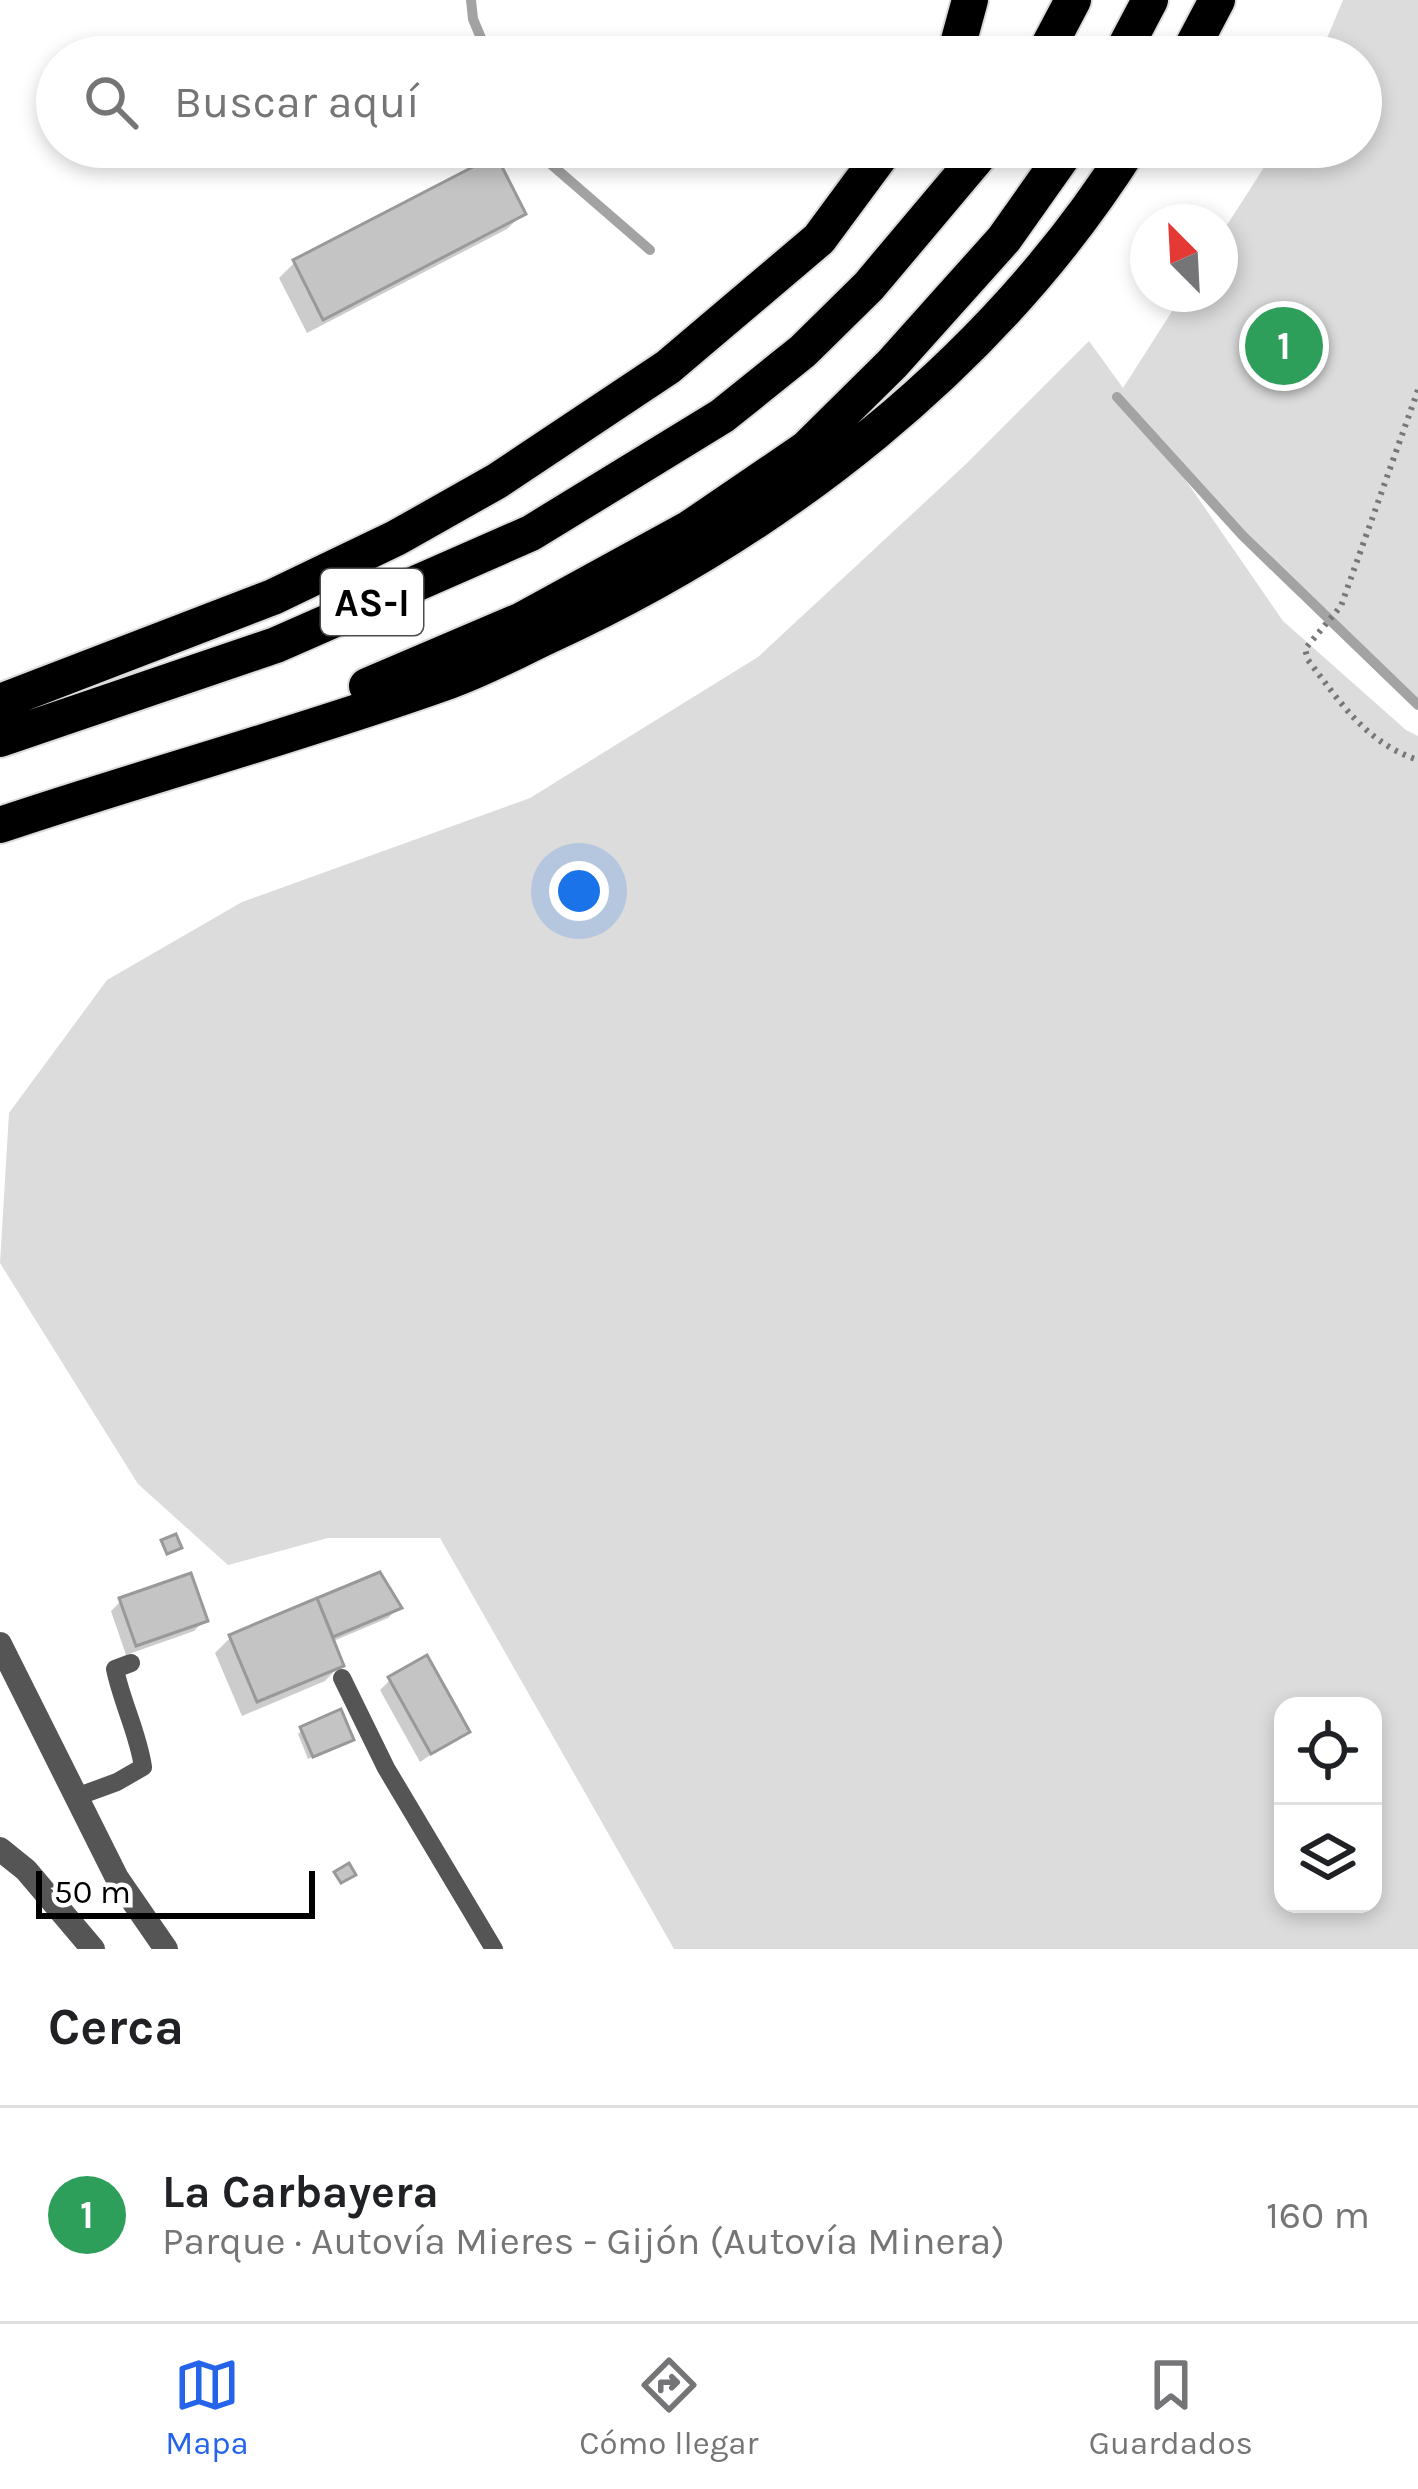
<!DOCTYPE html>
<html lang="es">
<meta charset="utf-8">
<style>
:root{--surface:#fff;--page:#f2f2f2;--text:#202124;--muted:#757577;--line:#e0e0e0;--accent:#2563eb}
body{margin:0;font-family:Karla,sans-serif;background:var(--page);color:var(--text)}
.controls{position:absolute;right:36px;bottom:36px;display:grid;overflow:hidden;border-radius:24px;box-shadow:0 6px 18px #0003}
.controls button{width:108px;height:108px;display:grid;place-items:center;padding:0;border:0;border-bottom:3px solid var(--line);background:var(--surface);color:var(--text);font:60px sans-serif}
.compass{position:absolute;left:1130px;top:204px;width:108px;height:108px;border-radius:50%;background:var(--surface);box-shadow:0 6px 18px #0003;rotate:336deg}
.scale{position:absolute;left:36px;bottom:30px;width:279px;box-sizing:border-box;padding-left:12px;border:6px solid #000;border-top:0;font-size:33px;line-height:42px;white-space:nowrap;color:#000;-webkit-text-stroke:9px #fff;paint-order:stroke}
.you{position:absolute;left:579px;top:891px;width:42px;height:42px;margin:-30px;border:9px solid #fff;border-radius:50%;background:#1a73e8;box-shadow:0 0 0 18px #1a73e833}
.badge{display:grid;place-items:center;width:78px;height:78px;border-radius:50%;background:var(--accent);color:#fff;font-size:39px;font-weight:700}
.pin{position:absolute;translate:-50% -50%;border:6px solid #fff;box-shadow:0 3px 12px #0006}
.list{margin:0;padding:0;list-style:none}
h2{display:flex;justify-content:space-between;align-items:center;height:156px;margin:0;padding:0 48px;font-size:51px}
h2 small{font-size:39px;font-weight:400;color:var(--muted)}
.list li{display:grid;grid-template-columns:78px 1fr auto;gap:36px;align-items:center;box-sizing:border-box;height:216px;padding:0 48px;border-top:3px solid var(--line)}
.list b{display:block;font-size:45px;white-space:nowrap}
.list p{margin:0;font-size:39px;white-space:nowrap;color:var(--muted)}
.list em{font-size:39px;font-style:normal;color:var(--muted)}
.icon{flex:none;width:66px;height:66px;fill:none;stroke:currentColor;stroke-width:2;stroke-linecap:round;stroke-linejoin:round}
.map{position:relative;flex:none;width:1418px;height:1949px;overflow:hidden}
.search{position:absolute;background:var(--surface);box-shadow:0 6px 18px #0003;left:36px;right:36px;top:36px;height:132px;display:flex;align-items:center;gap:30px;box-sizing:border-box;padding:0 42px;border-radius:66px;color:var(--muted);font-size:45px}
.sheet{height:372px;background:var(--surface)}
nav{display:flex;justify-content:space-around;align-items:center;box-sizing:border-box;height:168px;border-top:3px solid var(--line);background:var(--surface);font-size:33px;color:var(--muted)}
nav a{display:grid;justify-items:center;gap:6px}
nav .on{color:var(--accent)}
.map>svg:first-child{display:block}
.green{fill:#dcdcdc;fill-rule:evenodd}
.shadow{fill:#0003}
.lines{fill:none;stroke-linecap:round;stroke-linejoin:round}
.stream{stroke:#a3a3a3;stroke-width:10}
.building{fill:#c4c4c4;stroke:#999;stroke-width:3}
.motorway-casing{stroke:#dbdbdb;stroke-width:40}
.path{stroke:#777;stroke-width:6;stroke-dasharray:3 6;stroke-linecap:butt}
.service{stroke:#555;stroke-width:18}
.minor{stroke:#555;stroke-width:24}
.tertiary{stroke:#555;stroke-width:24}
.motorway{stroke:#000;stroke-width:36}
.labels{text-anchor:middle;stroke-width:9;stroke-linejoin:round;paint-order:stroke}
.shield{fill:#fff;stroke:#4c4c4c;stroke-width:3}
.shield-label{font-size:39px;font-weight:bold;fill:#000}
</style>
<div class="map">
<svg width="1418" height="1949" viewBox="0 0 1418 1949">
<rect width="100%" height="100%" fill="#fff"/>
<path class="green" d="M1343,0H1418V705L1243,536L1169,456L1283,621L1406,730L1418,736V1949H674L440,1538H328L228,1565L138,1484L0,1263L9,1113L107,980L242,902L530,798L758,657L966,464L1089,341L1123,388L1183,294H1220V236L1277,147H1361V57H1319ZM1283,1706H1373V1904H1283Z"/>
<path class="shadow" d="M523,214L507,229L307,333L279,278L294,263Z
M379,1576L398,1608L388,1618L331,1642L340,1665L325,1681L242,1716L215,1653L231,1637Z
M121,1601L204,1621L194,1631L126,1655L111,1611Z
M390,1680L466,1731L420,1762L380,1690Z
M302,1730L346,1743L308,1759L298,1734Z"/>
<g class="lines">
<path class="stream" d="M471,0L473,19L489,57
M531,147L650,250
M1117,397L1243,536L1418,705"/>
</g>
<path class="building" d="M496,155L526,214L323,320L293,260Z
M176,1534L182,1548L167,1554L161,1540Z
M380,1572L402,1608L333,1637L317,1598Z
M191,1573L208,1621L136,1646L119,1598Z
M317,1598L344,1666L257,1702L229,1635Z
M427,1655L470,1732L431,1754L388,1677Z
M341,1709L354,1740L313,1757L300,1727Z
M349,1863L356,1875L341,1883L334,1872Z"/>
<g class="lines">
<defs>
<path id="motorway" d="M950,57L958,44L970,0
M1043,57L1073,0
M1120,57L1150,0
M1187,57L1217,0
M367,686L522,620L690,528L806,449L892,364L1004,239L1069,147
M0,702L273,597L396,538L497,481L668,367L819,239L887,147
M0,739L276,645L531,533L722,416L803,351L869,286L986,147
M0,825C149,775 301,734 449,681C483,669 516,651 548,636C779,530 994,363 1130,147"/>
</defs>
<use href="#motorway" class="motorway-casing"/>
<path class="path" d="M1418,390L1341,606L1305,649L1308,660C1340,702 1366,743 1418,760"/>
<path class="service" d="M342,1678L386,1768L494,1949
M76,1797L117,1782L143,1767C138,1733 122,1703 115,1669L131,1663"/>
<path class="minor" d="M0,1849L26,1870L93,1949"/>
<path class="tertiary" d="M0,1644L117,1878L166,1949"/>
<use href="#motorway" class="motorway"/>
</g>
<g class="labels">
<rect class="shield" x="321" y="569" width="102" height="66" rx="9"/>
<g class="shield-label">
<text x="372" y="616">AS-I</text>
</g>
</g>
</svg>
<div class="controls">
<button><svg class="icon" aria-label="locate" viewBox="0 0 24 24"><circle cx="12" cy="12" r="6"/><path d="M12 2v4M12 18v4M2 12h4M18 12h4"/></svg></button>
<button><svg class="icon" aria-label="layers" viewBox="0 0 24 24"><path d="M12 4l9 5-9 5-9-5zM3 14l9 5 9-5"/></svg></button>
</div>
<svg class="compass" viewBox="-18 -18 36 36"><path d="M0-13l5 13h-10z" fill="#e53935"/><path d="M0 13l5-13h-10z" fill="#757577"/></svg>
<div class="scale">50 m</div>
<div class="you"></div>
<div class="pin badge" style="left:1284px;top:346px;background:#2e9e5b">1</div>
<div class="search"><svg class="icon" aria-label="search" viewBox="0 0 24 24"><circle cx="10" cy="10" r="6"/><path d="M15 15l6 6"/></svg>Buscar aquí</div>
</div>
<section class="sheet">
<h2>Cerca<small></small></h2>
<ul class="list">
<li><span class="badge" style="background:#2e9e5b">1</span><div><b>La Carbayera</b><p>Parque · Autovía Mieres - Gijón (Autovía Minera)</p></div><em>160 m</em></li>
</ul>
</section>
<nav>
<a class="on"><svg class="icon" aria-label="map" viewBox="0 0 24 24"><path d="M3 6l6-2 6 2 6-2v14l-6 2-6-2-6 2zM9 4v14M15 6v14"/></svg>Mapa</a>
<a><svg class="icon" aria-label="directions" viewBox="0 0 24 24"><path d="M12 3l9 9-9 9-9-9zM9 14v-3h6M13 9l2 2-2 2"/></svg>Cómo llegar</a>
<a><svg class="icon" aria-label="saved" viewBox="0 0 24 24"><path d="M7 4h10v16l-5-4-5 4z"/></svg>Guardados</a>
</nav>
